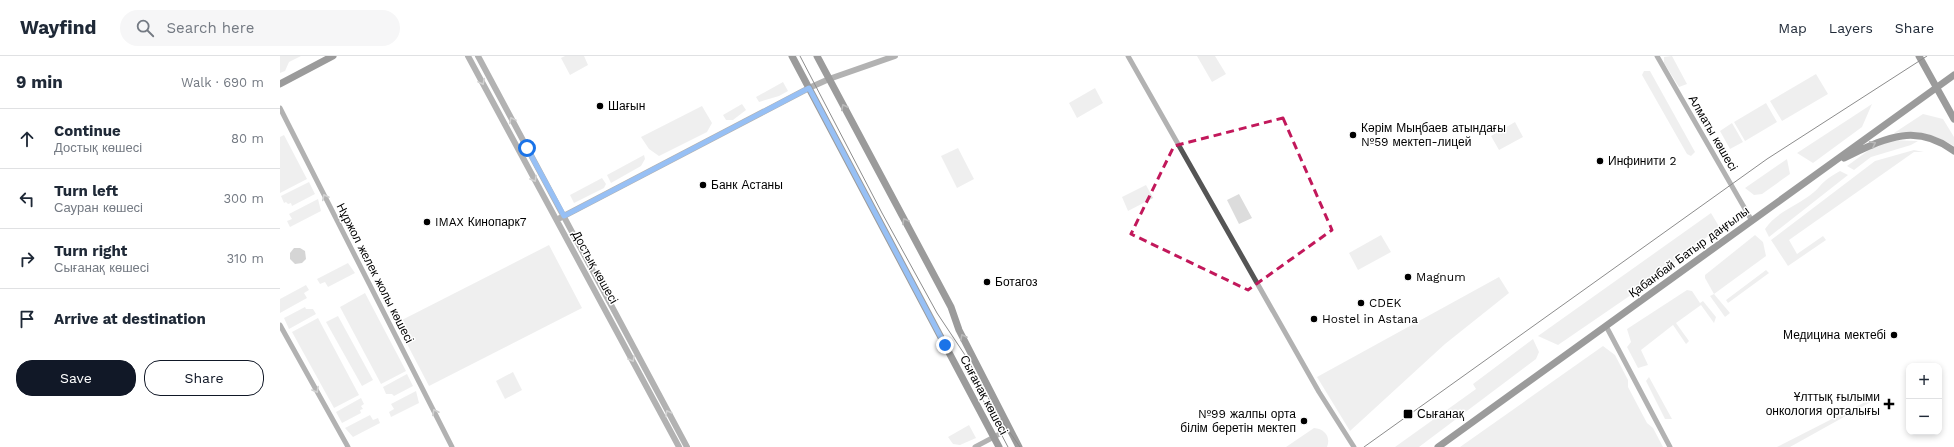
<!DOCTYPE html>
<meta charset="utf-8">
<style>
:root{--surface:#fff;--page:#f6f6f7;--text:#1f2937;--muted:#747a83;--line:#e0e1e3;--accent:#111827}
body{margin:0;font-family:"Work Sans",sans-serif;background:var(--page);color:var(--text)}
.controls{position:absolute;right:12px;bottom:12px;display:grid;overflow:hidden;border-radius:8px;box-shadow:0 2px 6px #0003}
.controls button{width:36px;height:36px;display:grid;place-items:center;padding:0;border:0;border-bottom:1px solid var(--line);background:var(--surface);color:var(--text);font:20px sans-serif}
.stop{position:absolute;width:12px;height:12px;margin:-9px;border:3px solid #1a73e8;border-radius:50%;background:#fff}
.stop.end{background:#1a73e8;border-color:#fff;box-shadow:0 1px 4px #0008}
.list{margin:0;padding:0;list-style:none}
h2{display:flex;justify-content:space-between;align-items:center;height:52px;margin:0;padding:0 16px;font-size:17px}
h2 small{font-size:13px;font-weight:400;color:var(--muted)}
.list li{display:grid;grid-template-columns:26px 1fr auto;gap:12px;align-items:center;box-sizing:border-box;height:60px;padding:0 16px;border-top:1px solid var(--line)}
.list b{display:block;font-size:15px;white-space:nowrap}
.list p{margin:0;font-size:13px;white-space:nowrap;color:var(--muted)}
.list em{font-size:13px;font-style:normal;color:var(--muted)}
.actions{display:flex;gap:8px;padding:12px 16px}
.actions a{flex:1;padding:9px 0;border:1px solid var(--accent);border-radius:16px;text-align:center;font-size:14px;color:var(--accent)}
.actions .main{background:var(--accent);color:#fff}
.icon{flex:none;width:22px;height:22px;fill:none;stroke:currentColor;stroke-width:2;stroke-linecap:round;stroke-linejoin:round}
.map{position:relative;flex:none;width:1674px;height:391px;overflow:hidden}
header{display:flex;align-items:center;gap:24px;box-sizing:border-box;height:56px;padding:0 20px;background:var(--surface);border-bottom:1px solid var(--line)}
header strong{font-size:19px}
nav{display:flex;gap:22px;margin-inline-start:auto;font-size:14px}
.search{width:280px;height:36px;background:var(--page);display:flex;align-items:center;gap:10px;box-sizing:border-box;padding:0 14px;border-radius:22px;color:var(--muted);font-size:15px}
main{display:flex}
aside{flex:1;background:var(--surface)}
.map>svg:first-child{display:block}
.green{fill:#dcdcdc}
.water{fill:#a3a3a3}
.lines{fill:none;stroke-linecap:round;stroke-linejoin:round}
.minor{stroke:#555;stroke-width:5}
.tertiary{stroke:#555;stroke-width:6}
.secondary{stroke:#222;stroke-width:7}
.tram{stroke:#000;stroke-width:1}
.oneway{stroke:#999}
.oneway2{stroke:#646464}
.route{stroke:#1a73e8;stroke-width:5}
.marked{fill:none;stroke:#c2185b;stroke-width:3;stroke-dasharray:8 5;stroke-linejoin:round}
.poi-dot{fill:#000;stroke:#fff;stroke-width:1.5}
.labels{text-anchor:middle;stroke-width:3;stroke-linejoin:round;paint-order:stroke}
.poi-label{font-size:12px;fill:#000;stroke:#fff;text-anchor:start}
.street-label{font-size:12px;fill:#000;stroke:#fff}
</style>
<header>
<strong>Wayfind</strong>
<div class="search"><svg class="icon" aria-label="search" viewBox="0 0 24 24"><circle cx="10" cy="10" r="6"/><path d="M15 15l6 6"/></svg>Search here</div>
<nav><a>Map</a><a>Layers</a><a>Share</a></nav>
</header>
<main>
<aside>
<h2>9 min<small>Walk · 690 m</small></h2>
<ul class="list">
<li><svg class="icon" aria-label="ahead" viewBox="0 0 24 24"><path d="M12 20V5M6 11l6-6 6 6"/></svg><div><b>Continue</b><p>Достық көшесі</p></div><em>80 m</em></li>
<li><svg class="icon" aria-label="left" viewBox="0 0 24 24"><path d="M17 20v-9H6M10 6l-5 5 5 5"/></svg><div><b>Turn left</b><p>Сауран көшесі</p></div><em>300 m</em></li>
<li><svg class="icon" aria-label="right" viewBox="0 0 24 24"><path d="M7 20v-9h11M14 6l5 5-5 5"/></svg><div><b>Turn right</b><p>Сығанақ көшесі</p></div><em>310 m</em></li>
<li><svg class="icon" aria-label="arrive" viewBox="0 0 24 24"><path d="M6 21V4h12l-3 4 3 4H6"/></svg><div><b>Arrive at destination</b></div></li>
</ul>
<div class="actions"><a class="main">Save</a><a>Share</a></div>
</aside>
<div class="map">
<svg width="1674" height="391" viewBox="0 0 1674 391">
<rect width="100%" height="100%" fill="#fff"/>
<path class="green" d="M0,0H21L9,6L5,15L0,17Z
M285,0H304L308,9L290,19L281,2Z
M917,0H935L946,18L932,26Z
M1392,0L1407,28L1399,31L1384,7V1Z
M1364,15H1370L1415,96L1411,100L1407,98L1362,19Z
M1536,18L1548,38L1502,65L1490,45Z
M503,26L508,35L499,40L479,46L476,41Z
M815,32L823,47L797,62L789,47Z
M1486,47L1497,66L1465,85L1454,66Z
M462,48L466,54L453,64H446L443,59Z
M1592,48L1582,71L1533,107L1517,97Z
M422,50L432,67L427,76L379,100L369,93L361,81Z
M1643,58L1663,63L1674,81V90C1654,78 1636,74 1614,77Z
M1235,66L1243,81L1219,94L1211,80Z
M1452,67L1463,86L1450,93L1440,75Z
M4,79L27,123L0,137V81Z
M1610,84L1638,85L1631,89L1591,101L1574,114L1567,110L1589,94Z
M678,92L694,123L677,132L661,100Z
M1634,94L1644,96H1634L1509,184L1517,198L1543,180L1546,184L1508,210L1491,184L1595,105Z
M364,99L365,103L361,110L331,127L327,119Z
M1507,103L1510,118L1482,138L1474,139L1465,132Z
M1560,115L1568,119L1489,181L1485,173C1497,155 1518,150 1534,136C1538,133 1541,128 1545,125C1549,121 1555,118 1560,115Z
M322,122L326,128L324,132L294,147L290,139Z
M29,126L35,138L12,150L11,147L8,148L6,146L4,147L1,140Z
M866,129L873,142L848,155L842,141Z
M959,138L972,162L959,168L947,144Z
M38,143L41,155L10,171L7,165L12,163L9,158Z
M1431,157L1440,172L1400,200L1386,215L1278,289L1258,280Z
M1101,179L1111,196L1078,214L1069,197Z
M1475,179L1483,186L1486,200L1434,238L1450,257L1445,261L1430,240L1434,238L1425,222V219Z
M269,189L302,252L149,330L116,267Z
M68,207L75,217L48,231L45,226L40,228L37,223Z
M1486,214L1489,217L1448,247L1446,244Z
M1219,221L1229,237L1165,288L1070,375L1037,321Z
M26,229L29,234L24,237L27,242L0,257V243Z
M1407,234L1412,235L1420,247L1423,245L1436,261L1434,267L1421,249L1396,267L1409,285L1406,288L1393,269L1361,294L1368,309L1358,312L1347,291L1351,286L1347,273Z
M85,237L126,315L101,328L60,251Z
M25,251L26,253H33L36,258L9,273L4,262Z
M58,260L93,324L82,330L46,266Z
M38,262L79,339L54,352L12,276Z
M1253,283L1259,296L1256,303L1139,391H1115L1196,333L1193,328Z
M1323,290L1335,299L1348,324V331L1367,367L1373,372L1383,391H1180Z
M233,316L242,334L225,343L216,325Z
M127,318L133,330L114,340L112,338H106L103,331Z
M1369,321L1392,363H1385L1366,325Z
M136,335L139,347L111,361L109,356L114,353L111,348Z
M1597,340L1598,342L1510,391H1497Z
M81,342L84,348L81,350L83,353L80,354L81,357L62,367L56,356Z
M90,359L93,364L98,362L100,367L73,381L65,372Z
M689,369L696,382L680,389L673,388L668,381Z
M1034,372C1045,373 1051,381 1047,391H1006Z"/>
<path class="water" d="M14,192H20L25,195L26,203L22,207L15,208L10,203V197Z"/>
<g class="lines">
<path class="minor" d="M848,0L1039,336L1074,391
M1377,0L1472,165
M0,52L172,391
M0,269L68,391
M1326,270L1390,391
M695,391L729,373"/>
<path class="tertiary" d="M188,0L399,391
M198,0L407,391
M280,162L529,32L549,23L615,0"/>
<path class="secondary" d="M512,0L719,391
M537,0L671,251L679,274L739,391
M1639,0L1674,63
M0,28L53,0
M1564,102C1602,84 1634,65 1674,95
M1158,391L1674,19"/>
<path class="tram" d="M520,0L602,157L657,257L687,302L717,358L740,391
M702,342L712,361L723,376
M718,372L728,391
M1084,391L1487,103L1647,0"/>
</g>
<defs><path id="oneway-chevron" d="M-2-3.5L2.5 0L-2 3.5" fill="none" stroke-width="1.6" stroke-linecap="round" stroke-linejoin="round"/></defs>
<g class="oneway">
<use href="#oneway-chevron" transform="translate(202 26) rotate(62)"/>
<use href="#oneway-chevron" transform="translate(232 64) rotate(-118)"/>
<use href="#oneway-chevron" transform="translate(254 123) rotate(61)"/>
<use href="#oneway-chevron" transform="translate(45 141) rotate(-117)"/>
<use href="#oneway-chevron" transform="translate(352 303) rotate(61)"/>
<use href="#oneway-chevron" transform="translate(36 334) rotate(61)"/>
<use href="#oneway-chevron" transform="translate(155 356) rotate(-117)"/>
<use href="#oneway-chevron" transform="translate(388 357) rotate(-118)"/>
</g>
<g class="oneway2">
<use href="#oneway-chevron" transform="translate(564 51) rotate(-117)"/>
<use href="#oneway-chevron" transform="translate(1593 88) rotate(-26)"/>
<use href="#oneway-chevron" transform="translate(625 165) rotate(-119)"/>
<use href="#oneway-chevron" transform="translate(683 281) rotate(-117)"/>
</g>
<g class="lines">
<path class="route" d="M247,92L284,160L529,32L665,289"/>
</g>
<path d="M0 0H1674V391H0ZM1003,62L1052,174L968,234L851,178L894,90Z" fill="#fff" fill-opacity=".55" fill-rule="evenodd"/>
<path class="marked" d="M1003,62L1052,174L968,234L851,178L894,90Z"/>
<g class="poi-dot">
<circle cx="320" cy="50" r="4"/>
<circle cx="1073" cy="79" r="4"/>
<circle cx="1320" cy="105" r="4"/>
<circle cx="423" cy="129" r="4"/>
<circle cx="147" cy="166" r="4"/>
<circle cx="1128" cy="221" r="4"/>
<circle cx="707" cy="226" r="4"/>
<circle cx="1081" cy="247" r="4"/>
<circle cx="1034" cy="263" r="4"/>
<circle cx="1614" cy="279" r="4"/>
<path d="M1607 342h4v4h4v4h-4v4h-4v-4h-4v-4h4z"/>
<rect x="1123" y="353" width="10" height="10" rx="2"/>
<circle cx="1024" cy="365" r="4"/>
</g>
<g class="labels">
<g class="poi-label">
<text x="328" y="54">Шағын</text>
<text x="1081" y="76">Кәрім Мыңбаев атындағы<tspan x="1081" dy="14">№59 мектеп-лицей</tspan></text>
<text x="1328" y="109">Инфинити 2</text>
<text x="431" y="133">Банк Астаны</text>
<text x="155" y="170">IMAX Кинопарк7</text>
<text x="1136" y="225">Magnum</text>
<text x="715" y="230">Ботагоз</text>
<text x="1089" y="251">CDEK</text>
<text x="1042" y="267">Hostel in Astana</text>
<text x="1606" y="283" text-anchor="end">Медицина мектебі</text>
<text x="1600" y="345" text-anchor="end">Ұлттық ғылыми<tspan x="1600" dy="14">онкология орталығы</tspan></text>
<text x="1016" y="362" text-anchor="end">№99 жалпы орта<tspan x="1016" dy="14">білім беретін мектеп</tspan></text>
<text x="1137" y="362">Сығанақ</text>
</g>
<g class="street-label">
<text transform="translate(1433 77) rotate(60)" y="4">Алматы көшесі</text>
<text transform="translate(1409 196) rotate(-36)" y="4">Қабанбай Батыр даңғылы</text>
<text transform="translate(315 211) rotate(61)" y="4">Достық көшесі</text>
<text transform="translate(95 217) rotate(63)" y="4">Нұржол желек жолы көшесі</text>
<text transform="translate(704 339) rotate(62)" y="4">Сығанақ көшесі</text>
</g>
</g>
</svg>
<div class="controls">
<button>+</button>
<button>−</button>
</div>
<div class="stop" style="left:247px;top:92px"></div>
<div class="stop end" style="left:665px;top:289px"></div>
</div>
</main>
